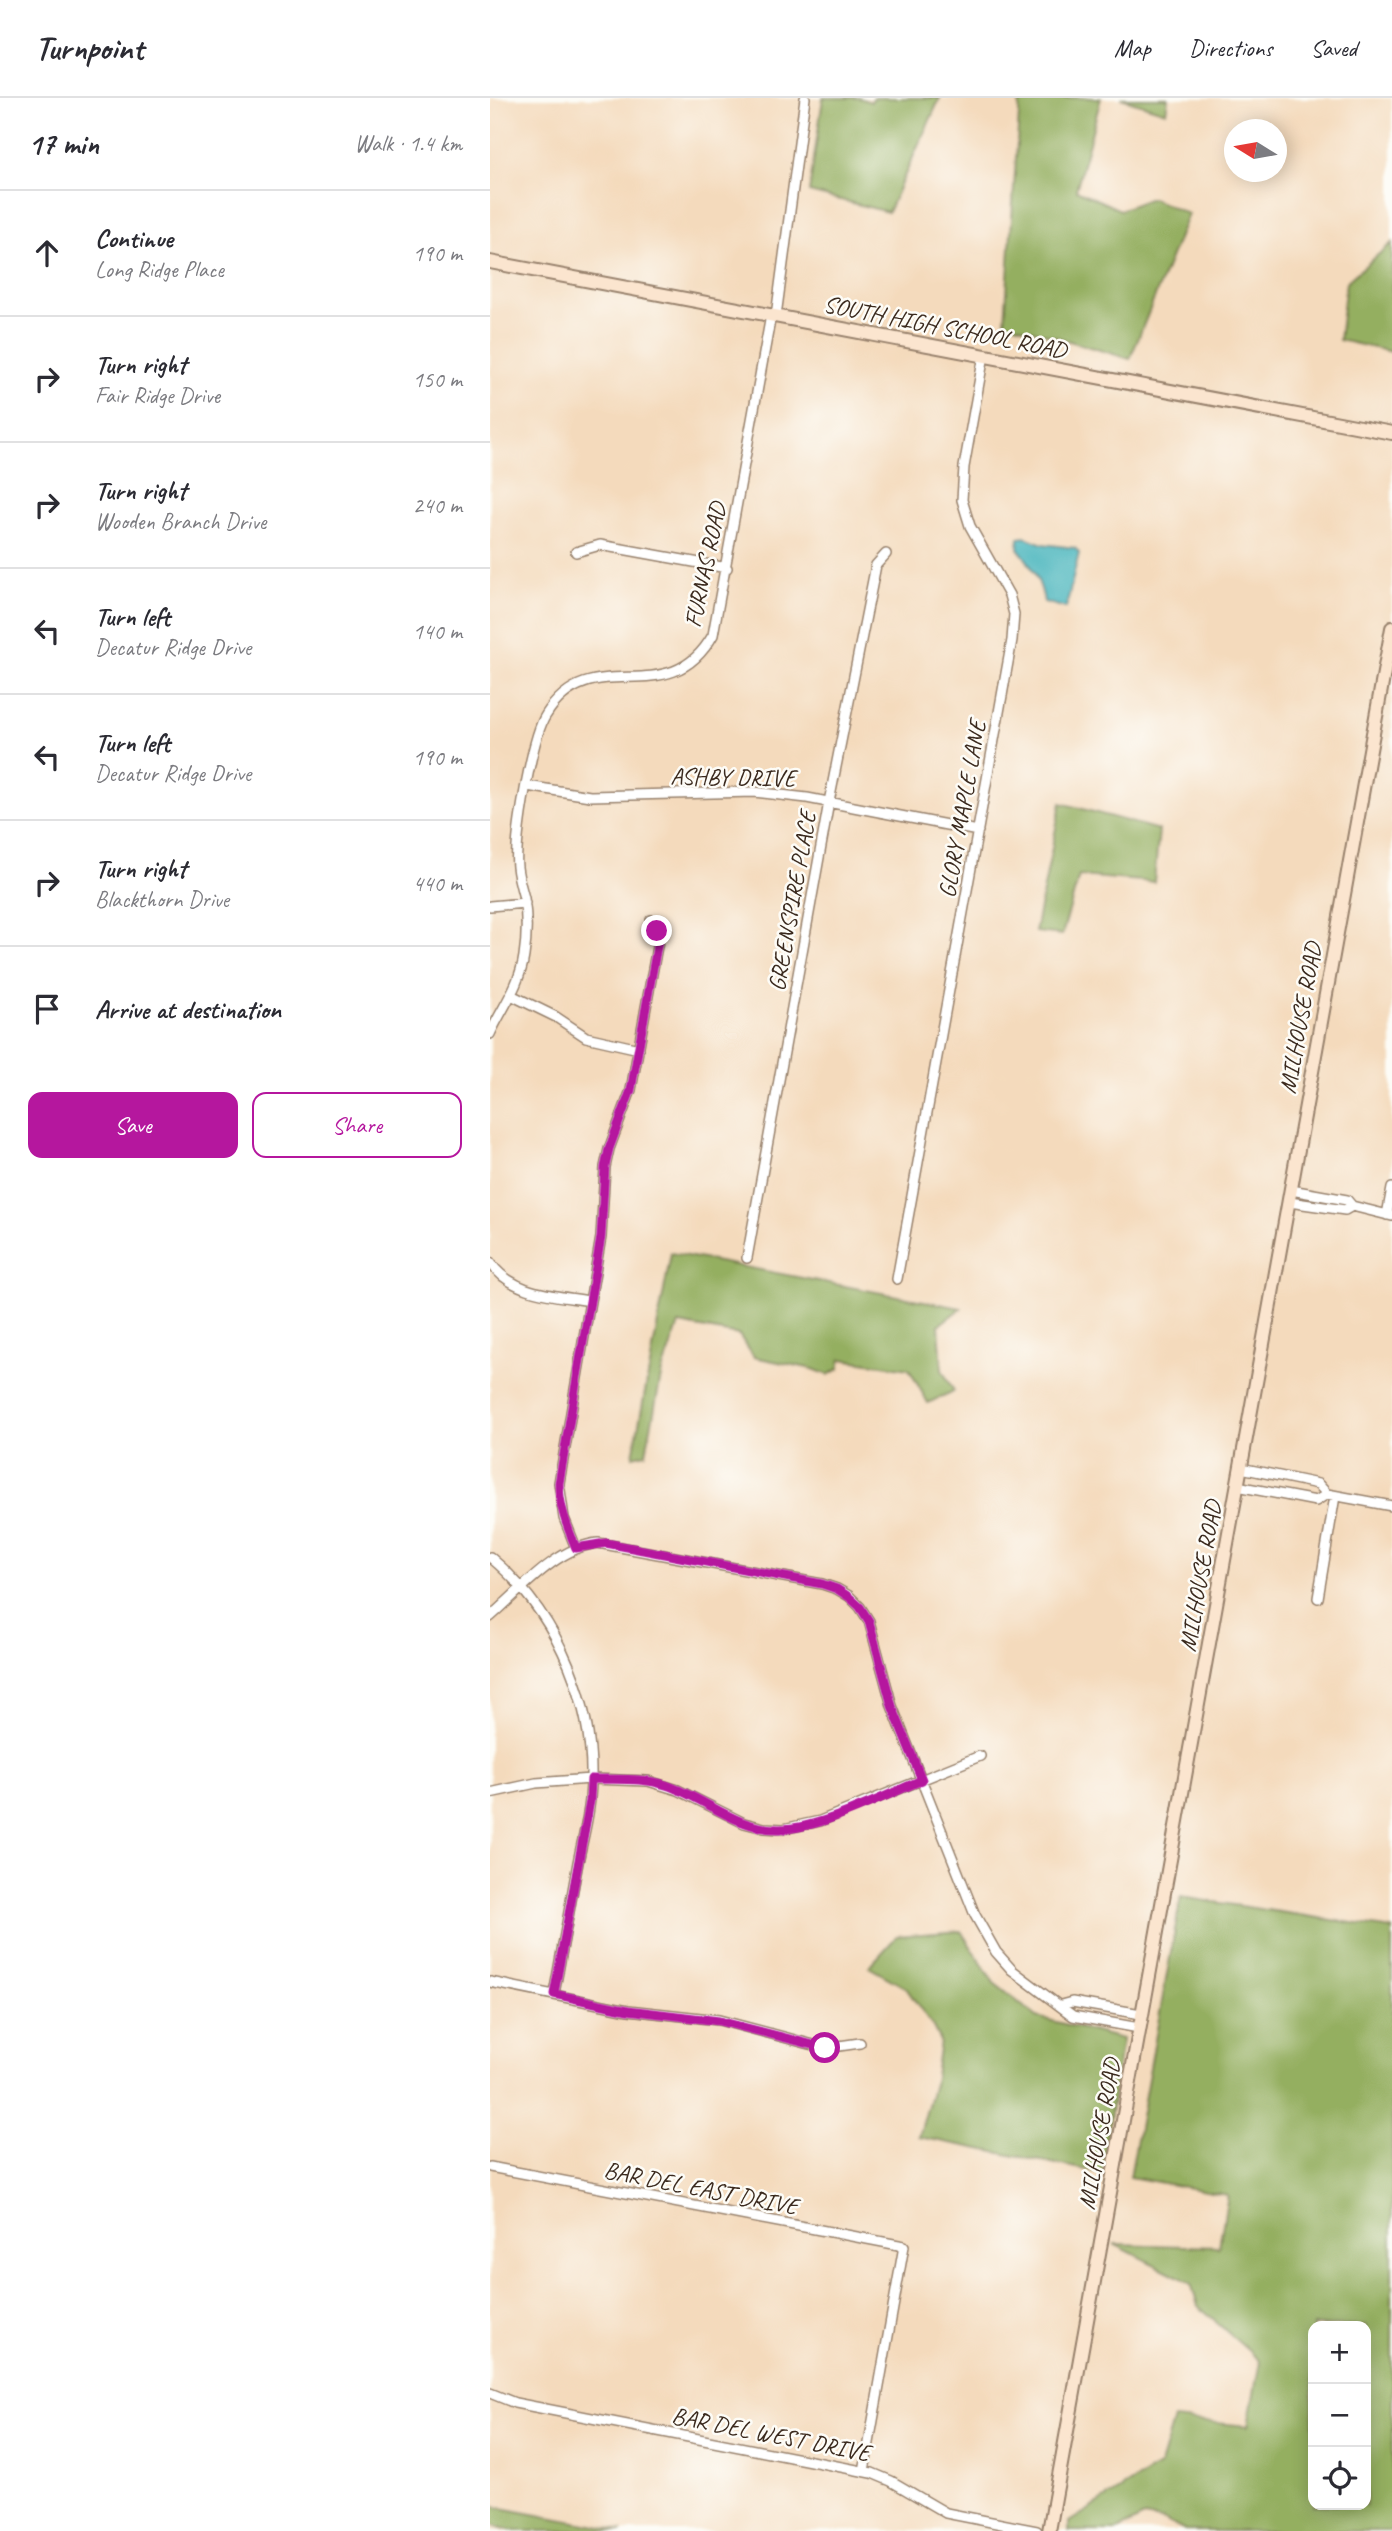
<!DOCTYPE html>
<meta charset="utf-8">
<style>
:root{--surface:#fff;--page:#f7f7f7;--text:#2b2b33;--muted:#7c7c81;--line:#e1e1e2;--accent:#b5179e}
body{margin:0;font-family:Caveat,sans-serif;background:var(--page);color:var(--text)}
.controls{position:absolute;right:21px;bottom:21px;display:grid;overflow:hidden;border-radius:14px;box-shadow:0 4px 18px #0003}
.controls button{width:63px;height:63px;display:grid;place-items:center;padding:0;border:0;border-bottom:2px solid var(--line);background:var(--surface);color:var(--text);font:35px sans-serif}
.compass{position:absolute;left:734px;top:21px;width:63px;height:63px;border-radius:50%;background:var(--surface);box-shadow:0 4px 18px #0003;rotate:281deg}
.stop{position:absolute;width:21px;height:21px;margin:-16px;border:5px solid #b5179e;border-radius:50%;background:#fff}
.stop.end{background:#b5179e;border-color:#fff;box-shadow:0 2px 7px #0008}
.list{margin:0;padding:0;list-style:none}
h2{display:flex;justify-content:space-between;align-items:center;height:91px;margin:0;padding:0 28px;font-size:30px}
h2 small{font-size:23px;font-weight:400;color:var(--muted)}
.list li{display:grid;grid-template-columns:46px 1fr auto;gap:21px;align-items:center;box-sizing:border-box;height:126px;padding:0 28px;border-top:2px solid var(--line)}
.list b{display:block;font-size:26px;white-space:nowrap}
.list p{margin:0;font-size:23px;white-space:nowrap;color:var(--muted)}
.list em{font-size:23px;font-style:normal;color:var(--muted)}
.actions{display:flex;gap:14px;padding:21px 28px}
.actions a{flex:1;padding:16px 0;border:2px solid var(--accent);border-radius:14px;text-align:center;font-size:24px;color:var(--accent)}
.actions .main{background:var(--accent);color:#fff}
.icon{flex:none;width:38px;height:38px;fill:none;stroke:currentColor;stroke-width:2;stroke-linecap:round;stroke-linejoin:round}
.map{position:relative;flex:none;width:902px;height:2433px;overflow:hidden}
header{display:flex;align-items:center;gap:42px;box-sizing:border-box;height:98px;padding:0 35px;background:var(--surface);border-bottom:2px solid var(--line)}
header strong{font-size:33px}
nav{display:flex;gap:38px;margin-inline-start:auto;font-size:24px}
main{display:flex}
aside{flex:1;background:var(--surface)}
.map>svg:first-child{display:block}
.forest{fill:#94af60;stroke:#686c3f;stroke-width:2;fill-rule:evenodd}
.water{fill:#44b4bc;stroke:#406f6d;stroke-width:2}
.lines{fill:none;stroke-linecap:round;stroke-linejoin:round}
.street-casing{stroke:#98826d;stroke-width:12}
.secondary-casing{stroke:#98826d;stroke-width:16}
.street{stroke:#fff;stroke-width:9}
.secondary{stroke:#fbe5cf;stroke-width:12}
.route{stroke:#b5179e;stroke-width:9}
.labels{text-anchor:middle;stroke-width:5;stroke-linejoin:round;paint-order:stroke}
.street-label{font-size:24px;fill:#3b2a1e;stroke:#fdfcf7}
</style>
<header>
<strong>Turnpoint</strong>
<nav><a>Map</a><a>Directions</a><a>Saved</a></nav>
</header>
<main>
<aside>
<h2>17 min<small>Walk · 1.4 km</small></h2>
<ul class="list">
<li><svg class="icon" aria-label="ahead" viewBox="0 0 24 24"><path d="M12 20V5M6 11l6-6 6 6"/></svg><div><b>Continue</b><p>Long Ridge Place</p></div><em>190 m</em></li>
<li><svg class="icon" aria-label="right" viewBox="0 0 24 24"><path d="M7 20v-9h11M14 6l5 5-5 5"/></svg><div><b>Turn right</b><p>Fair Ridge Drive</p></div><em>150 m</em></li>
<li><svg class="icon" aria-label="right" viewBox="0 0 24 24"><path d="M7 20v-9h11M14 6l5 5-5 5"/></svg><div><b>Turn right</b><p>Wooden Branch Drive</p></div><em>240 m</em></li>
<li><svg class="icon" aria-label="left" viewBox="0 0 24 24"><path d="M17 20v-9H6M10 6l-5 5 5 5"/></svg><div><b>Turn left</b><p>Decatur Ridge Drive</p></div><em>140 m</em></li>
<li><svg class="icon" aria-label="left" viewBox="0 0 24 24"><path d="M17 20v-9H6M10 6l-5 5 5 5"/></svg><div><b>Turn left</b><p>Decatur Ridge Drive</p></div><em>190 m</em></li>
<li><svg class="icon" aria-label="right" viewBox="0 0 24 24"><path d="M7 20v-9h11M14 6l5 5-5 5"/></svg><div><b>Turn right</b><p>Blackthorn Drive</p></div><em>440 m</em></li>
<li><svg class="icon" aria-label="arrive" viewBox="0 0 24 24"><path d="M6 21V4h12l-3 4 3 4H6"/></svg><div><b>Arrive at destination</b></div></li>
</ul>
<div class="actions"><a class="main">Save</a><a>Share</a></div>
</aside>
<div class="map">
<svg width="902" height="2433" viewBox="0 0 902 2433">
<rect width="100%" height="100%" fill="#fdfcf7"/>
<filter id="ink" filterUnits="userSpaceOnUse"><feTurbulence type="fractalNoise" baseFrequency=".0143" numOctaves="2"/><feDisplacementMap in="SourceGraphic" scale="14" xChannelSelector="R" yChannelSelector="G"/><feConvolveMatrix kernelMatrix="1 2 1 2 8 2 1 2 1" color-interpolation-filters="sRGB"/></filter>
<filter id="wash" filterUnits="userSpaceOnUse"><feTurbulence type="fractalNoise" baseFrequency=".00686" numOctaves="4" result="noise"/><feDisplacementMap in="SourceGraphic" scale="28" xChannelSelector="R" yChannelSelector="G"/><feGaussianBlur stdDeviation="1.57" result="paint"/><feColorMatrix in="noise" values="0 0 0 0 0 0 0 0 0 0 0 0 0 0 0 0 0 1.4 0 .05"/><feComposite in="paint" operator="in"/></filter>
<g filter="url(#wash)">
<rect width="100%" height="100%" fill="#f4dabc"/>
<path class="forest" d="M333,0H369L381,4L383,0H450L398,114L319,94Z
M530,0H611L586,92L630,112L661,100L698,116L640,261L515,224Z
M631,0H678L676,14Z
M902,145V254L849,242L856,184Z
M571,705L669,732L664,784L589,778L572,837L545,834Z
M181,1155L471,1210L449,1227L452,1272L464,1293L438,1305L419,1271L351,1261L349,1271L338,1277L323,1271L264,1259L249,1237L189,1226L172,1273L156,1355L143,1358Z
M691,1799L902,1831V2433H695L675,2423L654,2419L626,2433H579V2424L670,2367L684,2321L758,2328L770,2263L708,2208L701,2185L624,2146L729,2149L738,2097L640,2079ZM823,2228H876V2407H823Z
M471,1833L504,1885L547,1919L632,1941L612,2075L429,2039L444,1986L450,1943L442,1927L416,1890L379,1869L407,1838Z
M0,2408L133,2433H26L0,2427Z"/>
<path class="water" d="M535,439L553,446L585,450L589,455L576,510L554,504C551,483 541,466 528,450L529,440Z"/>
</g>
<g filter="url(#ink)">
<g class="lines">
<defs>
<path id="street" d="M286,218L315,0
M86,454L110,447L237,470
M37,688L100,698L264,694L317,700L488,733
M0,808L35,805
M21,897L66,919L96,939L149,951
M0,936C12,910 30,887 34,858C37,839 37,819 34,800C31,789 28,779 27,769C24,743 42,638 56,617C102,543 178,617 223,537L281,217
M799,1104L855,1112L862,1108L857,1102L801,1092
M862,1108L902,1118
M897,1117L902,1090
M257,1160L339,704L386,467L396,456
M0,1164C22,1197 65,1197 100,1203
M407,1181L522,542L524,516L519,497L480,428L472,402L474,369L494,257
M751,1370L828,1386L837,1396L902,1408
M747,1388L826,1403L837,1396
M86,1450L74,1420L69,1385L111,1139L115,1069L119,1051L141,992L168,843L167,833L161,822
M0,1459C70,1517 108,1612 100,1701C98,1724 91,1747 87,1770C79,1812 72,1854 64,1896
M828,1500L845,1398
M0,1519C30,1493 67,1449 108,1445L332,1486L347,1491L359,1498L370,1509L379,1523L402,1608L485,1817L506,1854L522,1872L583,1918L649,1930
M0,1695L46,1685L101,1681L158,1683L188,1692L254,1725L274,1730L293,1731L330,1723L490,1658
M0,1884L138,1912L229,1922L335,1950L370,1945
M571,1907L582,1904L651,1916
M0,2069L414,2148L374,2373
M0,2295L25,2305L382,2375L401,2383L456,2415L547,2433"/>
<path id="secondary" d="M0,164L902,335
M559,2433L902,530"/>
</defs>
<use href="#street" class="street-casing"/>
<use href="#secondary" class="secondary-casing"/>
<use href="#street" class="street"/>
<use href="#secondary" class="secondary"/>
</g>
</g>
<g class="lines" filter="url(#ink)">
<path class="route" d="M167,833L168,843L141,992L119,1051L115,1069L111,1139L69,1385C69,1408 77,1428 86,1450L116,1445L332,1486L347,1491L359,1499L370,1509L379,1523L402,1608L432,1682C394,1698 330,1731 290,1731C246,1732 216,1700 176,1687C152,1679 125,1682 101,1681L100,1703L64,1896L138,1912L229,1923L335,1950"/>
</g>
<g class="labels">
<g class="street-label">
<text transform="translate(455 229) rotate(11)" y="8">SOUTH HIGH SCHOOL ROAD</text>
<text transform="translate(215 467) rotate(-78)" y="8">FURNAS ROAD</text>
<text transform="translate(243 679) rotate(1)" y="8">ASHBY DRIVE</text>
<text transform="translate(472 711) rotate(-80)" y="8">GLORY MAPLE LANE</text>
<text transform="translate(302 803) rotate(-80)" y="8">GREENSPIRE PLACE</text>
<text transform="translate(810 920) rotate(-80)" y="8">MILHOUSE ROAD</text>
<text transform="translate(710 1478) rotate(-80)" y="8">MILHOUSE ROAD</text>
<text transform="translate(609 2036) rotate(-80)" y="8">MILHOUSE ROAD</text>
<text transform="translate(211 2090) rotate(11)" y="8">BAR DEL EAST DRIVE</text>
<text transform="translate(281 2336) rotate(11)" y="8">BAR DEL WEST DRIVE</text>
</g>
</g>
</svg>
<div class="controls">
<button>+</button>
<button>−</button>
<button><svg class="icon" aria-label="locate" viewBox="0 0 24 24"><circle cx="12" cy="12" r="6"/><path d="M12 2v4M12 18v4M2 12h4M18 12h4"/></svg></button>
</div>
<svg class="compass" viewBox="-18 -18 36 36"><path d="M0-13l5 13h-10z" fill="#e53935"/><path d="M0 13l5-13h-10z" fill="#7c7c81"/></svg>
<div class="stop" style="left:335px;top:1950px"></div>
<div class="stop end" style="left:167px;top:833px"></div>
</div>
</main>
